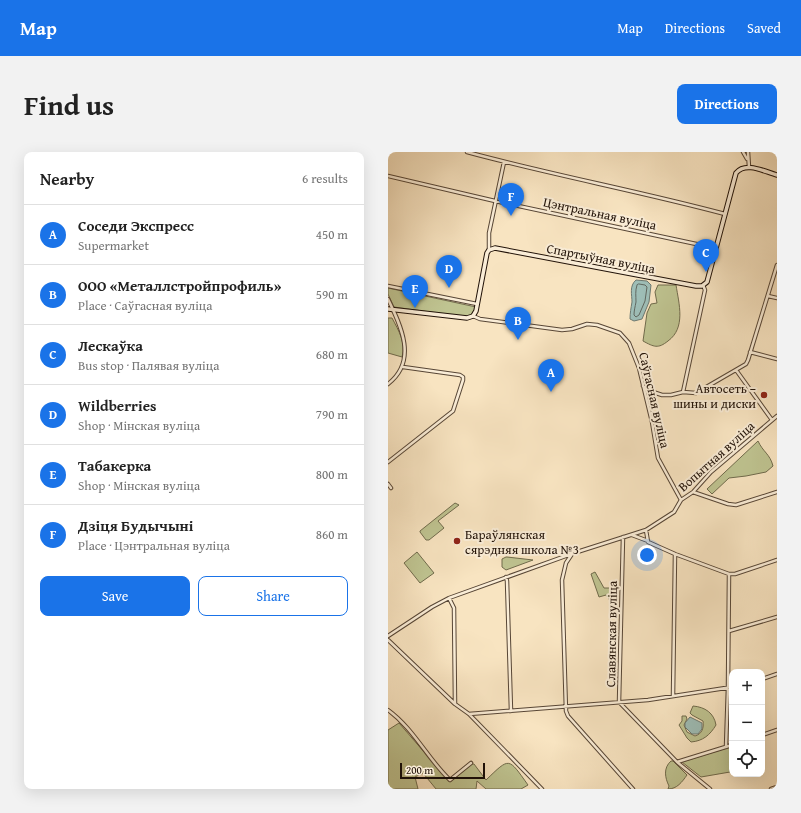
<!DOCTYPE html>
<meta charset="utf-8">
<style>
:root{--surface:#fff;--page:#f2f2f2;--text:#222;--muted:#767676;--line:#e0e0e0;--accent:#1a73e8}
body{margin:0;font-family:"Gentium Book Plus",serif;background:var(--page);color:var(--text)}
.controls{position:absolute;right:12px;bottom:12px;display:grid;overflow:hidden;border-radius:8px;box-shadow:0 4px 16px #0002}
.controls button{width:36px;height:36px;display:grid;place-items:center;padding:0;border:0;border-bottom:1px solid var(--line);background:var(--surface);color:var(--text);font:20px sans-serif}
.scale{position:absolute;left:12px;bottom:10px;width:85px;box-sizing:border-box;padding-left:4px;border:2px solid #211208;border-top:0;font-size:11px;line-height:14px;white-space:nowrap;color:#211208;-webkit-text-stroke:3px #faedd7;paint-order:stroke}
.you{position:absolute;left:259px;top:403px;width:14px;height:14px;margin:-10px;border:3px solid #fff;border-radius:50%;background:#1a73e8;box-shadow:0 0 0 6px #1a73e833}
.badge{display:grid;place-items:center;width:26px;height:26px;border-radius:50%;background:var(--accent);color:#fff;font-size:13px;font-weight:700}
.pin{position:absolute;translate:-50% -33px;filter:drop-shadow(0 1px 2px #0008)}
.pin::after{content:'';position:absolute;top:21px;width:14px;height:12px;background:inherit;clip-path:polygon(0 0,100% 0,50% 100%)}
.list{margin:0;padding:0;list-style:none}
h2{display:flex;justify-content:space-between;align-items:center;height:52px;margin:0;padding:0 16px;font-size:17px}
h2 small{font-size:13px;font-weight:400;color:var(--muted)}
.list li{display:grid;grid-template-columns:26px 1fr auto;gap:12px;align-items:center;box-sizing:border-box;height:60px;padding:0 16px;border-top:1px solid var(--line)}
.list b{display:block;font-size:15px;white-space:nowrap}
.list p{margin:0;font-size:13px;white-space:nowrap;color:var(--muted)}
.list em{font-size:13px;font-style:normal;color:var(--muted)}
.actions{display:flex;gap:8px;padding:12px 16px}
.actions a{flex:1;padding:9px 0;border:1px solid var(--accent);border-radius:8px;text-align:center;font-size:14px;color:var(--accent)}
.actions .main{background:var(--accent);color:#fff}
.icon{flex:none;width:22px;height:22px;fill:none;stroke:currentColor;stroke-width:2;stroke-linecap:round;stroke-linejoin:round}
.map{position:relative;flex:none;width:389px;height:637px;overflow:hidden;border-radius:8px}
header{display:flex;align-items:center;gap:24px;box-sizing:border-box;height:56px;padding:0 20px;background:var(--accent);color:#fff}
header strong{font-size:19px}
nav{display:flex;gap:22px;margin-inline-start:auto;font-size:14px}
.intro{display:flex;align-items:center;justify-content:space-between;box-sizing:border-box;height:96px;padding:0 24px}
h1{margin:0;font-size:28px}
.button{padding:10px 18px;border-radius:8px;background:var(--accent);color:#fff;font-size:14px;font-weight:700}
main{display:flex;gap:24px;padding:0 24px}
aside{flex:1;background:var(--surface);border-radius:8px;box-shadow:0 4px 16px #0002}
.map>svg:first-child{display:block}
.green{fill:#bfc491;stroke:#706b4c}
.water{fill:#9ebeb7;stroke:#6c7971}
.lines{fill:none;stroke-linecap:round;stroke-linejoin:round}
.shore{stroke:#606860;stroke-width:1}
.minor-casing{stroke:#574636;stroke-width:4.5}
.secondary-casing{stroke:#211208;stroke-width:5.5}
.minor{stroke:#faedd7;stroke-width:2.5}
.secondary{stroke:#faedd7;stroke-width:3.5}
.poi-dot{fill:#8f2418;stroke:#faedd7;stroke-width:1.5}
.labels{text-anchor:middle;stroke-width:4;stroke-linejoin:round;paint-order:stroke}
.street-label{font-size:13px;fill:#211208;stroke:#faedd7}
.poi-label{font-size:13px;fill:#211208;stroke:#faedd7;text-anchor:end}
</style>
<header>
<strong>Map</strong>
<nav><a>Map</a><a>Directions</a><a>Saved</a></nav>
</header>
<div class="intro"><h1>Find us</h1><a class="button">Directions</a></div>
<main>
<aside>
<h2>Nearby<small>6 results</small></h2>
<ul class="list">
<li><span class="badge">A</span><div><b>Соседи Экспресс</b><p>Supermarket</p></div><em>450 m</em></li>
<li><span class="badge">B</span><div><b>ООО «Металлстройпрофиль»</b><p>Place · Саўгасная вуліца</p></div><em>590 m</em></li>
<li><span class="badge">C</span><div><b>Лескаўка</b><p>Bus stop · Палявая вуліца</p></div><em>680 m</em></li>
<li><span class="badge">D</span><div><b>Wildberries</b><p>Shop · Мінская вуліца</p></div><em>790 m</em></li>
<li><span class="badge">E</span><div><b>Табакерка</b><p>Shop · Мінская вуліца</p></div><em>800 m</em></li>
<li><span class="badge">F</span><div><b>Дзіця Будычыні</b><p>Place · Цэнтральная вуліца</p></div><em>860 m</em></li>
</ul>
<div class="actions"><a class="main">Save</a><a>Share</a></div>
</aside>
<div class="map">
<svg width="389" height="637" viewBox="0 0 389 637">
<rect width="100%" height="100%" fill="#f8e4c1"/>
<filter id="stains"><feTurbulence type="fractalNoise" baseFrequency=".005" numOctaves="4"/><feColorMatrix values="0 0 0 0 .2 0 0 0 0 .09 0 0 0 0 .02 0 0 0 .5 -.17"/></filter>
<radialGradient id="worn" r=".72"><stop offset=".6" stop-color="#630" stop-opacity="0"/><stop offset="1" stop-color="#630" stop-opacity=".3"/></radialGradient>
<path class="green" d="M270,133H288C291,152 298,176 280,189C270,197 266,195 255,189L259,161L263,152L269,151L267,140Z
M0,136L88,155L83,163L78,165L6,155L0,142Z
M0,166H4C11,179 18,191 14,205L0,201Z
M370,289C375,300 382,302 385,314L378,320L358,324L341,326L324,342L319,337Z
M67,351L71,353L50,369L56,376L41,388H38L32,380V379Z
M29,400L46,421L32,431L16,411Z
M118,405H119L145,408L118,418L114,415V407Z
M207,420L216,436H227L229,458L218,443L211,445L203,422Z
M305,554C317,555 326,561 328,573C322,583 315,589 303,590L299,586L291,573L294,569V564H298L299,567L296,573L299,580L307,584C314,582 316,576 315,569L304,563L302,561Z
M11,571L62,630L84,612H86L98,628C122,605 120,605 140,633L133,637H98L89,629L88,637H48L35,621L27,625L30,637H0V578Z
M342,595V620L313,625L294,610Z
M283,609H285L299,623C294,630 289,637 280,637L281,634C277,626 275,616 283,609Z"/>
<path class="water" d="M248,128L259,129L263,133L261,150L254,167L246,169L242,167C242,161 243,156 244,150C244,143 241,134 248,128Z
M302,565L314,571V577L310,582H304L297,575V571Z"/>
<g class="lines">
<path class="shore" d="M251,132L257,133L259,135L257,149L251,163L248,165L246,163C246,159 247,155 248,150C248,144 247,139 249,133Z"/>
<defs>
<path id="minor" d="M79,0C164,23 251,39 337,62
M355,0L359,7
M360,0L361,15
M0,24L107,49L327,96
M101,98V81L116,10
M0,134L89,152
M380,144L389,146
M0,147C13,174 30,209 0,232
M85,164L92,167L174,178L184,177L199,172L209,173L232,181L241,191L251,216L264,270L270,306L293,348
M362,200L389,207
M348,218L384,268
M255,234L259,238L274,243H283L295,240L308,241L358,212L360,208L389,113
M295,240L317,138L315,133
M0,310L65,259L75,228V225L72,223L15,215
M0,332L3,336
M305,340L340,352L348,353L389,340
M258,378L260,390L287,402L341,422H347L389,408
M244,383L260,389
M235,385L231,550L289,610L322,637
M184,402L178,411L174,428L178,559L180,564L245,637
M118,425L119,429L123,559
M61,446L66,456L67,551
M341,479L389,465
M0,484L44,455L61,446L186,401L258,378L286,360L293,348L305,340L323,320L389,264
M0,488L67,552L81,562L154,637
M374,527L389,522
M285,544L287,402
M0,558C26,577 39,606 62,628L83,611
M81,562L260,548L344,535
M374,583L389,578
M338,595L340,535L341,422
M289,610L344,593
M383,637L389,635"/>
<path id="secondary" d="M0,157L79,166L85,164L88,159L99,101L101,98L107,96L308,134H314L319,130L348,21C358,9 377,20 389,23"/>
</defs>
<use href="#minor" class="minor-casing"/>
<use href="#secondary" class="secondary-casing"/>
<use href="#minor" class="minor"/>
<use href="#secondary" class="secondary"/>
</g>
<g class="poi-dot">
<circle cx="376" cy="243" r="4"/>
<circle cx="69" cy="389" r="4"/>
</g>
<g class="labels">
<g class="street-label">
<text transform="translate(212 61) rotate(12)" y="5">Цэнтральная вуліца</text>
<text transform="translate(213 106) rotate(11)" y="5">Спартыўная вуліца</text>
<text transform="translate(267 248) rotate(77)" y="5">Саўгасная вуліца</text>
<text transform="translate(328 304) rotate(-42)" y="5">Вопытная вуліца</text>
<text transform="translate(223 482) rotate(-89)" y="5">Славянская вуліца</text>
</g>
<g class="poi-label">
<text x="368" y="241">Автосеть –<tspan x="368" dy="15">шины и диски</tspan></text>
<text x="77" y="387" text-anchor="start">Бараўлянская<tspan x="77" dy="15">сярэдняя школа №3</tspan></text>
</g>
</g>
<rect width="100%" height="100%" filter="url(#stains)"/>
<rect width="100%" height="100%" fill="url(#worn)"/>
</svg>
<div class="controls">
<button>+</button>
<button>−</button>
<button><svg class="icon" aria-label="locate" viewBox="0 0 24 24"><circle cx="12" cy="12" r="6"/><path d="M12 2v4M12 18v4M2 12h4M18 12h4"/></svg></button>
</div>
<div class="scale">200 m</div>
<div class="you"></div>
<div class="pin badge" style="left:163px;top:240px">A</div>
<div class="pin badge" style="left:130px;top:188px">B</div>
<div class="pin badge" style="left:318px;top:120px">C</div>
<div class="pin badge" style="left:61px;top:136px">D</div>
<div class="pin badge" style="left:27px;top:156px">E</div>
<div class="pin badge" style="left:123px;top:64px">F</div>
</div>
</main>
